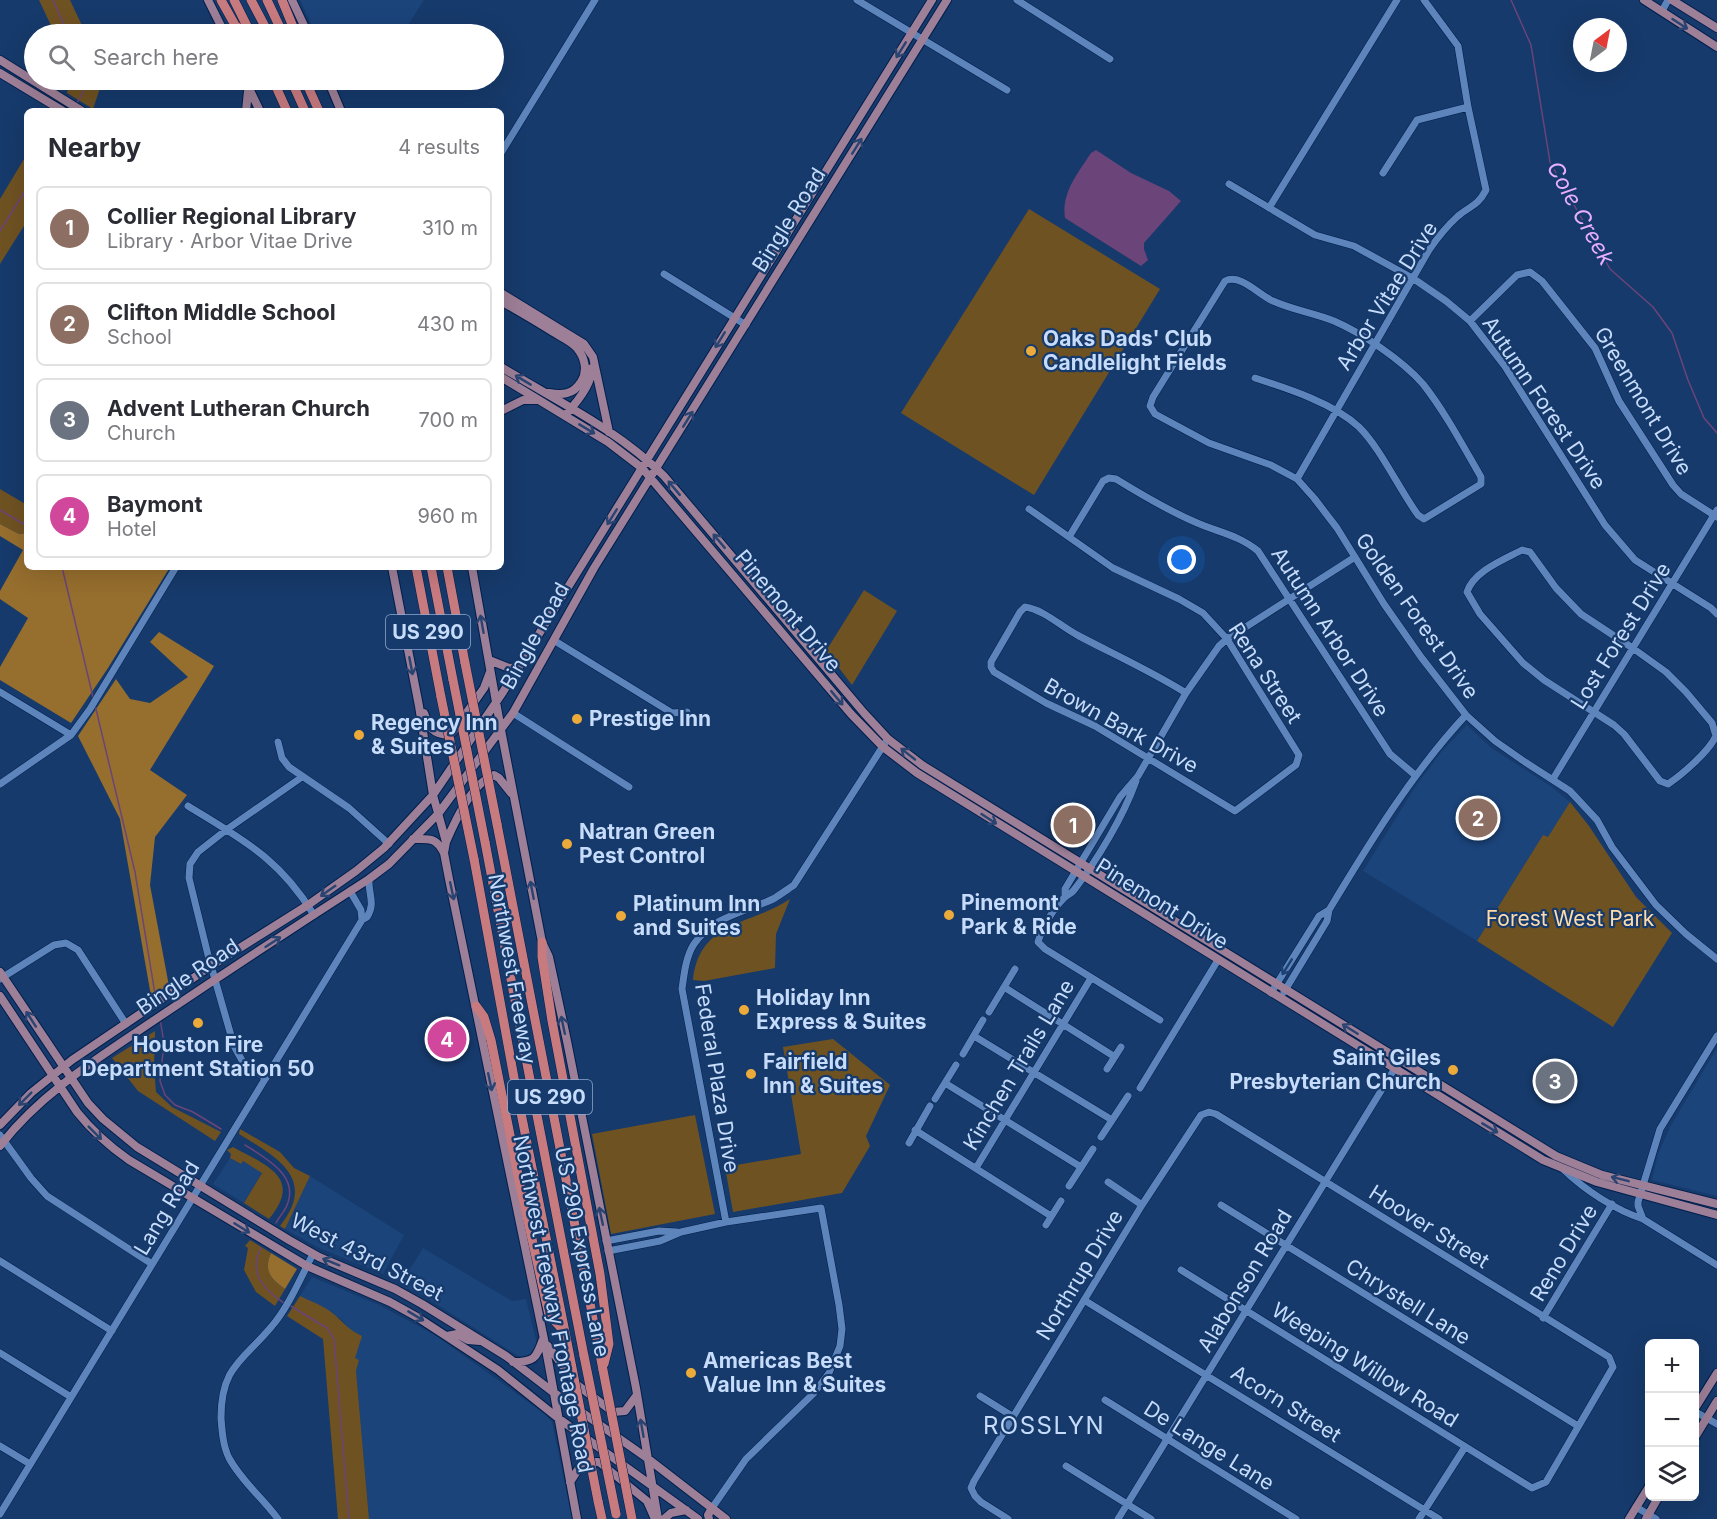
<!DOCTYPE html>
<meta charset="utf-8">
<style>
:root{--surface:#fff;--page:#f7f7f7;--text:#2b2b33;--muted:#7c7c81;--line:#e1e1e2;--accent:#0b8043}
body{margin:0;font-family:Inter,sans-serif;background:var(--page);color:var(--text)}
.controls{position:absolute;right:18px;bottom:18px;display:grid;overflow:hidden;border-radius:9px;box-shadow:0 6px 24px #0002}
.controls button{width:54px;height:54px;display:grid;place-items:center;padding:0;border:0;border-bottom:2px solid var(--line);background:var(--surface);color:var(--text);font:30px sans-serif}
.compass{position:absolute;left:1573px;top:18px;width:54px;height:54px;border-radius:50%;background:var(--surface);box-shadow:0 6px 24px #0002;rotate:32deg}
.you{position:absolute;left:1182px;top:560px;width:21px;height:21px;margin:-15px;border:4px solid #fff;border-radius:50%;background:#1a73e8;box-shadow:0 0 0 9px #1a73e833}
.badge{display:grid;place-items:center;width:39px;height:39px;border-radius:50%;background:var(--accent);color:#fff;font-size:20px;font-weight:700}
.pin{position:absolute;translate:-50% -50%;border:3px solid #fff;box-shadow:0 2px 6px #0006}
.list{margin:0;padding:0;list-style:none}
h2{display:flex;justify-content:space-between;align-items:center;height:78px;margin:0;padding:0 24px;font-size:26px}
h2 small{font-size:20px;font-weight:400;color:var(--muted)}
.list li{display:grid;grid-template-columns:39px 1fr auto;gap:18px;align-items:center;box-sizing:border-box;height:84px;margin:0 12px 12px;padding:0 12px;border:2px solid var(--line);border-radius:9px}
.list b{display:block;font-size:22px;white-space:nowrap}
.list p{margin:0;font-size:20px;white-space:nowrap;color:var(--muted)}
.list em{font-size:20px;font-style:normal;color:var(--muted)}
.icon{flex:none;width:33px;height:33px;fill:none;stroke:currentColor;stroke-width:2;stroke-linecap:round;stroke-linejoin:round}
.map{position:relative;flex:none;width:1717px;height:1519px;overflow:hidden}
.search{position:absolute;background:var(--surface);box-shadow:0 6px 24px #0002;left:24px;top:24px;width:480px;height:66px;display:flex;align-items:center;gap:15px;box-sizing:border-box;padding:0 21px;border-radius:33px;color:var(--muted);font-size:22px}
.panel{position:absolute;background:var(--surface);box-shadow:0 6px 24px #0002;left:24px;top:108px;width:480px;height:462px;border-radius:9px}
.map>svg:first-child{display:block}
.built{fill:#1b447b}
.green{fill:#6f5222}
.forest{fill:#966e2e}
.water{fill:#6b4479}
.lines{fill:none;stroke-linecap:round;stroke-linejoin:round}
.stream{stroke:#6b4479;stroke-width:1.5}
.minor-casing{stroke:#001f4e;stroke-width:8}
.major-casing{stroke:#001f4e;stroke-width:10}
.highway-casing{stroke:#001f4e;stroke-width:10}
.minor{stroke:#5d84bb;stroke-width:7}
.major{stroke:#9d7f97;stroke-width:8}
.highway{stroke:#c87b7f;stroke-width:9}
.highway-bridge-casing{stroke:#001f4e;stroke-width:10;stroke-linecap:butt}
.highway-bridge{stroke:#c87b7f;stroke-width:9}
.oneway{stroke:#2a4472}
.oneway2{stroke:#1d4173}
.poi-dot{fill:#ebaa39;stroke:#163a6b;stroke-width:2}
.labels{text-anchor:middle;stroke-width:4.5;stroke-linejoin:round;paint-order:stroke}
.shield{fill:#163a6b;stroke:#91abcf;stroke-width:1.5}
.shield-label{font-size:20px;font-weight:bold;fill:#c6dcfa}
.street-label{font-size:21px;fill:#c6dcfa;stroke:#163a6b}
.poi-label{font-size:21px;font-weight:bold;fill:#c6dcfa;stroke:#163a6b;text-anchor:start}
.park-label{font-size:21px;fill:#fedbaa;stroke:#163a6b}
.water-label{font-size:22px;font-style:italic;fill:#e9affe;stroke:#163a6b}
.quarter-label{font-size:24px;letter-spacing:1.5px;fill:#c6dcfa;stroke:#163a6b}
</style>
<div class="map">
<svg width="1717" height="1519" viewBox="0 0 1717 1519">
<rect width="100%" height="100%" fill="#163a6b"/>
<path class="built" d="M300,0H424L405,30L396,34H316Z
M1467,725L1490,747L1552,787L1570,802L1548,838L1543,835L1477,941L1363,871L1417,784L1442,751Z
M1717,1048V1196L1652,1180L1658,1154L1670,1127Z
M230,1158L240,1164L243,1161L262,1172L244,1203L213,1184Z
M310,1176L404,1235L383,1274L319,1248L285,1229Z
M423,1248L512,1301L526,1299L536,1340V1347L531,1356L525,1358L520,1357L422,1295L400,1285Z
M312,1277L377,1304L435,1335L545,1414L552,1422L572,1519H369L356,1371L359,1360L355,1359L350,1330L341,1319L300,1296Z"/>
<path class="green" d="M39,0H70L86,34H55Z
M70,80H101V85L93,109L67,93Z
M27,154V221L0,264V199Z
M1029,209L1160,289L1034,495L901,413Z
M0,489L27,505V533L19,534L0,524Z
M864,590L897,611L852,685L826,651Z
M1570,802L1589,826L1636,897L1672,933L1613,1027L1477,941L1543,835L1548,837Z
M790,899L776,934L775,968L704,981L693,980C700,920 750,926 790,899Z
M155,1031L154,1067L156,1092L172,1107L221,1132L215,1141L138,1091L112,1058Z
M833,1039L890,1085L866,1136L870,1146L842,1193L733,1212L725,1167L801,1154L783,1047Z
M695,1115L715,1214L611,1234L592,1134Z
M240,1129L280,1152L294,1168L310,1176L285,1229L280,1226C318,1178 276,1157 239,1134Z
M233,1147C265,1165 304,1177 269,1219L244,1203L262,1173L243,1161L241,1164L230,1158L231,1154L227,1150Z
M250,1240L271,1253C263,1271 271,1279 285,1289L275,1306L256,1292L244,1270L248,1248L245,1246Z
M300,1296C310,1301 322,1305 331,1312C343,1321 348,1330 362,1336L355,1358L359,1360L356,1371L369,1519H338L323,1339L287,1316Z"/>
<path class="forest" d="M0,524L19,534L27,533V567H170L108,668L71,723L0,680V667L28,618L0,599V591L23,550L0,536Z
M159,632L214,666L150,770L187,795L155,837L150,885L169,986L151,996L120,819L78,736L116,679L130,699L150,703L188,677L150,642Z
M271,1253L297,1269L285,1289C271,1279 263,1271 271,1253Z"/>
<path class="water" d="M1096,150L1131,173L1169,191L1181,201L1144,243V249L1148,260L1141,266L1065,218C1061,193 1078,173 1091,153Z"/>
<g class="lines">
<path class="stream" d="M53,0L68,34
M1511,0L1531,45L1550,162L1610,269L1653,307L1672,333L1688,380L1704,418L1717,433
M77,103L86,87L85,80
M0,231L27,188
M0,510L27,526
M62,567L93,697
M95,705L135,872L156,1000
M160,1019L164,1043L160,1081L165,1095L175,1105L193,1112L221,1129
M245,1145C267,1159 304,1178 284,1211C281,1215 278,1219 276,1223
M261,1248C248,1273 264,1290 284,1303
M289,1305L327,1328L334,1339L349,1519"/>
<defs>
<path id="minor" d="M857,0L1007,90
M1017,0L1110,59
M1662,11L1668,0
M501,153L595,0
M1383,173L1417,120L1468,107
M1229,184L1315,235L1354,246L1414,279L1446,301L1470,321L1504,365L1605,525L1635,560L1711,608L1717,614
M1269,208L1397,0
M664,274L746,325
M1470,321L1517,275L1530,272L1542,281L1595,348L1619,401L1673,485L1681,494L1717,517
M1255,378C1289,389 1333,403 1359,427C1381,449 1399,489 1418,515L1424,519L1481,484V477C1463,446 1445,412 1423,384C1403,361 1362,333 1334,321C1314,313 1293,310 1273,301C1259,295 1240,273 1225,281L1153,397L1150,406L1155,414L1209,443L1271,465L1297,479L1314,498L1337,528L1384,604L1421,657L1466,715L1495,741L1525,762L1570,791L1597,820L1612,847L1656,905L1686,934L1717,959
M1297,479L1429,250C1438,237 1447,226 1458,216C1471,205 1477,207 1486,190L1468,107L1458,46L1424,0
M1029,509L1113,568L1179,599L1203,613L1227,639L1299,755L1296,765L1235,811L1095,726L1046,703L994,672L991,667V662L1020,612L1025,607C1045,610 1061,627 1079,636C1115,655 1151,671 1186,693
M1069,537L1103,481L1109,478L1116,479C1142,495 1167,510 1195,522C1217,532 1239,535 1258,551L1390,754L1415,775
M1522,550L1530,552L1556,588L1581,614L1634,649L1666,672L1686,692L1712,723L1716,736C1708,752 1683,774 1668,784L1660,781L1624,734L1614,725L1544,680L1523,663L1480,614L1467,592C1474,571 1503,560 1522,550Z
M555,641L672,713L687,712
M0,692L71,735
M513,713L629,787
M278,742L282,758L289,767L349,808L389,844
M1553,779L1717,510
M1136,781C1123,817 1098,859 1074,890C1071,894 1067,895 1064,898C1053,909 1042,928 1038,942L1045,949L1160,1020
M0,784L71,735L90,709L176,567
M188,806C243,840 279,858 314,915
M1065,897V889L1120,797L1138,776L1186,693L1219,646L1227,639L1355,557
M362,920L367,917C376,903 368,894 369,879
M0,979L54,945L66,943L78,950L126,1024
M1004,987L1115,1057
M1284,992L1327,921L1329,910C1370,842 1412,773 1466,715
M1271,993L1319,916L1329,910
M989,1012L1015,969
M974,1036L1112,1120
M1717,1036L1660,1129L1638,1202V1206L1643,1219L1717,1265
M963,1054L983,1020
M1107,1069L1121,1047
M266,1078L244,1064L234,1046L208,955L189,878L190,864L198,852L226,830L302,777
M945,1083L1081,1167
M1140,1088L1218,960
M935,1099L956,1065
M915,1130L1051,1216
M0,1135L31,1178L47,1196L152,1264
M1101,1137L1128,1096
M909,1143L930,1106
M976,1168L1091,978
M1564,1170C1585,1190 1615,1210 1643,1219
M1108,1182L1142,1205
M1069,1186L1093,1149
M1221,1205L1578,1426
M726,1222L682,989C684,974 686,956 694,944C714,915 747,912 775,898C781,894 788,889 794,885L885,743
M1046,1225L1061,1201
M606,1241L659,1231L677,1232
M608,1251L660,1241L681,1232L726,1222L821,1208L839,1305L842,1329L840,1346L829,1373L814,1393L746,1459L712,1508
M0,1261L112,1331
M1084,1300L1439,1519
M1543,1318L1612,1204
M0,1353L71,1397
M980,1396L1012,1416
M1105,1400L1296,1519
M1694,1411L1717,1424
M0,1446L30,1464
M1066,1466L1151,1519
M1636,1507L1656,1519
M0,1514L362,920L361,910L350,891
M278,1519C262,1497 242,1482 229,1458C223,1446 222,1431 221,1418C221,1366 243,1361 272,1326C288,1308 302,1275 313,1254
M1008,1519L981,1502L975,1496L971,1488L974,1481L1142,1205L1201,1115L1209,1112L1216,1114L1609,1357L1613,1367L1546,1482L1532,1488L1181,1270
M1118,1519L1400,1060
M1419,1519L1465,1447"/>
<path id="major" d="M208,0L225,34
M292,0L308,34
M1644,0L1717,47
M1672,0L1717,28
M0,60L82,111
M0,73L63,111
M245,80L260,111
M328,80L341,111
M246,111L248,91
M501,293L584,344L593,357L609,432
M501,301C518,311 536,321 553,332C561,337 571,341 577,348C585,358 588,371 581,382C573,395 562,395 549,393
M501,367C557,401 618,430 664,476L864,713L888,739L922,765L1556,1156L1602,1175L1717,1204
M501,377L608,442L642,468L851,714L883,747L917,773L1543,1160L1597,1182L1717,1215
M501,411L523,400H537
M567,413C578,401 592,384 592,368
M392,567L419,706L433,795L446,842L444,853L449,879L545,1344L577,1519
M472,567L501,730L542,942L549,957L567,1041L636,1388L658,1519
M489,660L509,668L519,667
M424,713C429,727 432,734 449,735L453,732L484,688L490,672
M413,839C430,839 436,837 444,853
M446,842C455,821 472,783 494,775L499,778L511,793
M0,972L88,1103L103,1119L137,1147L289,1240L319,1257L395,1289L422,1304L506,1356L553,1392L647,1458L726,1519
M0,996L77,1112C93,1132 109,1146 129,1160L307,1266L390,1302L417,1317L498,1370L558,1418L698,1519
M0,1125L31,1093L72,1060L211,966L308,905L356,871L384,848L433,795L503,692L932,0
M0,1146C41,1092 103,1055 159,1017C229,970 299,924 369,879L389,864L438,814L513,713L594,568L947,0
M447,1336L457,1334L468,1340L480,1341
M548,1346L576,1384L613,1412L625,1411L637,1395
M513,1362C534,1362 536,1359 543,1339
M1694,1410L1717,1373
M1694,1439L1717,1401
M570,1482L581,1465L588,1462H599L647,1501L655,1519
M664,1519L671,1513L686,1510
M709,1519L708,1515L712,1508
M1629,1519L1650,1485
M1646,1519L1659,1496"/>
<path id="highway" d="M221,0L235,25L246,34
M234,0L251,34
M251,0L269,34
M267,0L283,34
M282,0L296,34
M273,80L287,111
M291,80L305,111
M305,80L319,111
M416,567L441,697
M431,567L453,680
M447,567L465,663
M497,824L603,1370
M485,842L527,1064L584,1356
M474,859L515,1083L567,1342
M542,942V957L552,1021L600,1274L609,1344L604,1364
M476,1006L484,1017L491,1040L520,1185L549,1315L563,1330
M598,1501L602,1519"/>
</defs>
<use href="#minor" class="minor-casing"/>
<use href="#major" class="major-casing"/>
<use href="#highway" class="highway-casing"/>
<use href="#minor" class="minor"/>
<use href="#major" class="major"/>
<use href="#highway" class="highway"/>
<defs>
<path id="highway-bridge" d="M465,663L497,824
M453,680L485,842
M441,697L474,859
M567,1342L598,1501
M584,1356L616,1514
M603,1370L632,1519"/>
</defs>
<use href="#highway-bridge" class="highway-bridge-casing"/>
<use href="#highway-bridge" class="highway-bridge"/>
</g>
<defs><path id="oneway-shaft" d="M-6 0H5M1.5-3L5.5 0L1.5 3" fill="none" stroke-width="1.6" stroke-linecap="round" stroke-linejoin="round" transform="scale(1.5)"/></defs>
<g class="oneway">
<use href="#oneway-shaft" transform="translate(1680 24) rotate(33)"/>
<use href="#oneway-shaft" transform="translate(901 50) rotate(122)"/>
<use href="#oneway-shaft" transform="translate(857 146) rotate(-58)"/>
<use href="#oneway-shaft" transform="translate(720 340) rotate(122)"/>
<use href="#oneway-shaft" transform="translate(523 380) rotate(-149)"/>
<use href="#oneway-shaft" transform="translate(688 419) rotate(-58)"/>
<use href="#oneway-shaft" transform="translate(587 429) rotate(31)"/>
<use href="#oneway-shaft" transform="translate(674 488) rotate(-130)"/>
<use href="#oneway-shaft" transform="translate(612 517) rotate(122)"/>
<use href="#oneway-shaft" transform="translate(719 541) rotate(-130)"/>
<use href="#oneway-shaft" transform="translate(482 624) rotate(-100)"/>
<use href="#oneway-shaft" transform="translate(411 666) rotate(79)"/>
<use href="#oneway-shaft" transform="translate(837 698) rotate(50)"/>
<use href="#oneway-shaft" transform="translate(908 754) rotate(-142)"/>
<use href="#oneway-shaft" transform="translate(989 819) rotate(33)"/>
<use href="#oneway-shaft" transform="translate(532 890) rotate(-101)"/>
<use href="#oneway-shaft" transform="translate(328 891) rotate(145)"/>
<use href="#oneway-shaft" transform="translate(452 891) rotate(78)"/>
<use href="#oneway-shaft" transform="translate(273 942) rotate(-33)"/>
<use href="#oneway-shaft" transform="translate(31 1019) rotate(-123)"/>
<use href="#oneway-shaft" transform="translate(563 1025) rotate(-102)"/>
<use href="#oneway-shaft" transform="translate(1350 1029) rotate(-148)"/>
<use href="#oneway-shaft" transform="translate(490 1082) rotate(78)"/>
<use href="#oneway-shaft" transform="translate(25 1099) rotate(135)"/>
<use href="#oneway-shaft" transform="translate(1490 1128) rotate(31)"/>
<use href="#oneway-shaft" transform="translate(95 1133) rotate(45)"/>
<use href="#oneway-shaft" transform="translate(1620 1179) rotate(-166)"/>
<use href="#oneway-shaft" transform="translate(601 1216) rotate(-102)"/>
<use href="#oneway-shaft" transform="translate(242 1228) rotate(32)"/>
<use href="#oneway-shaft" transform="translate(331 1262) rotate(-158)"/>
<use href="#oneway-shaft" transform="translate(416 1316) rotate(31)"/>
<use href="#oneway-shaft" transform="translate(642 1428) rotate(-100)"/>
</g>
<use class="oneway2" href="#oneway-shaft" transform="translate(1287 967) rotate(122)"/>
<g class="poi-dot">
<circle cx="1031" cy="351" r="6"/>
<circle cx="577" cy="719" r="6"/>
<circle cx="359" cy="735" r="6"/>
<circle cx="567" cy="844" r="6"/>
<circle cx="949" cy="915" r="6"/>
<circle cx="621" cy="916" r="6"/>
<circle cx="744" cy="1010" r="6"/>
<circle cx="198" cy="1023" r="6"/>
<circle cx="1453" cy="1070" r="6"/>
<circle cx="751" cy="1074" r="6"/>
<circle cx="691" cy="1373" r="6"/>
</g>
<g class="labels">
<g class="shield">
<rect x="386" y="615" width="84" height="34" rx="4.5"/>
<rect x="508" y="1080" width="84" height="34" rx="4.5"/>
</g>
<g class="shield-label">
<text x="428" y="639">US 290</text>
<text x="550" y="1104">US 290</text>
</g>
<g class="street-label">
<text transform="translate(789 220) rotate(-58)" y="7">Bingle Road</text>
<text transform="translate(1387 296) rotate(-58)" y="7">Arbor Vitae Drive</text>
<text transform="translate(1643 401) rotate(59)" y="7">Greenmont Drive</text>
<text transform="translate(1544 403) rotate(56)" y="7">Autumn Forest Drive</text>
<text transform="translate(788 611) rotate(50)" y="7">Pinemont Drive</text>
<text transform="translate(1417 616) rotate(55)" y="7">Golden Forest Drive</text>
<text transform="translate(1330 632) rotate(57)" y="7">Autumn Arbor Drive</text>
<text transform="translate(535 636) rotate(-61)" y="7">Bingle Road</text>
<text transform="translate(1621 636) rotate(-58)" y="7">Lost Forest Drive</text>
<text transform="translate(1265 673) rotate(57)" y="7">Rena Street</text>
<text transform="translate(1121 726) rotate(29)" y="7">Brown Bark Drive</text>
<text transform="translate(1162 904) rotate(32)" y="7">Pinemont Drive</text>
<text transform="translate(512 969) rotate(80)" y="7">Northwest Freeway</text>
<text transform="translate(188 977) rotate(-34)" y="7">Bingle Road</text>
<text transform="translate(1019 1065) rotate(-59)" y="7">Kinchen Trails Lane</text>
<text transform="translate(717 1078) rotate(81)" y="7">Federal Plaza Drive</text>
<text transform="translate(167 1208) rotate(-59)" y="7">Lang Road</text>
<text transform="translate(1429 1227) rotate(32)" y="7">Hoover Street</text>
<text transform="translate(582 1252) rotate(79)" y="7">US 290 Express Lane</text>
<text transform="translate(1564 1253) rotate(-59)" y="7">Reno Drive</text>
<text transform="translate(367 1257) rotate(27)" y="7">West 43rd Street</text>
<text transform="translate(1080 1275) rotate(-59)" y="7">Northrup Drive</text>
<text transform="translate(1245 1281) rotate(-59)" y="7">Alabonson Road</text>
<text transform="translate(1408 1302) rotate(32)" y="7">Chrystell Lane</text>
<text transform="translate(553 1304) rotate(79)" y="7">Northwest Freeway Frontage Road</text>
<text transform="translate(1365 1365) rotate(32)" y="7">Weeping Willow Road</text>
<text transform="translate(1286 1404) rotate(32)" y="7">Acorn Street</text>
<text transform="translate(1209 1446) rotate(32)" y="7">De Lange Lane</text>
</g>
<g class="poi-label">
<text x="1043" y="346">Oaks Dads' Club<tspan x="1043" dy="24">Candlelight Fields</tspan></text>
<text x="589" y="726">Prestige Inn</text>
<text x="371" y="730">Regency Inn<tspan x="371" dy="24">&amp; Suites</tspan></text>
<text x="579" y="839">Natran Green<tspan x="579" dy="24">Pest Control</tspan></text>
<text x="961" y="910">Pinemont<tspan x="961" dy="24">Park &amp; Ride</tspan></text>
<text x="633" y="911">Platinum Inn<tspan x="633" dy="24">and Suites</tspan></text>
<text x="756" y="1005">Holiday Inn<tspan x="756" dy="24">Express &amp; Suites</tspan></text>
<text x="198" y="1052" text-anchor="middle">Houston Fire<tspan x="198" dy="24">Department Station 50</tspan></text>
<text x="1441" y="1065" text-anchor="end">Saint Giles<tspan x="1441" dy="24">Presbyterian Church</tspan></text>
<text x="763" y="1069">Fairfield<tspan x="763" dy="24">Inn &amp; Suites</tspan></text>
<text x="703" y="1368">Americas Best<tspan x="703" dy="24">Value Inn &amp; Suites</tspan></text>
</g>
<g class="park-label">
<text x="1570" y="926">Forest West Park</text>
</g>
<g class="water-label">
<text transform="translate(1581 213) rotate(61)" y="8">Cole Creek</text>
</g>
<g class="quarter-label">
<text x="1044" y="1434">ROSSLYN</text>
</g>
</g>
</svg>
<div class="controls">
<button>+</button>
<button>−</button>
<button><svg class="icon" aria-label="layers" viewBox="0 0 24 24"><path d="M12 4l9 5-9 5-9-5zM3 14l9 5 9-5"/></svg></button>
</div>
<svg class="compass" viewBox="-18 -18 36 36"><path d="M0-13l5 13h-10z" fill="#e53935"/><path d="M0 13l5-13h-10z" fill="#7c7c81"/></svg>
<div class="you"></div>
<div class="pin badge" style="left:1073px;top:825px;background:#8d6e63">1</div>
<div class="pin badge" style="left:1478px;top:818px;background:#8d6e63">2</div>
<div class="pin badge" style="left:1555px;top:1081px;background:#6b7280">3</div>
<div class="pin badge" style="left:447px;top:1039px;background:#d1479c">4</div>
<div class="search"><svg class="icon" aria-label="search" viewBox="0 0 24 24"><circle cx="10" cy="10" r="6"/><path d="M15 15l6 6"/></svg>Search here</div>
<section class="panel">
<h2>Nearby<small>4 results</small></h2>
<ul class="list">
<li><span class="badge" style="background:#8d6e63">1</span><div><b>Collier Regional Library</b><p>Library · Arbor Vitae Drive</p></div><em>310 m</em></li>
<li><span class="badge" style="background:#8d6e63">2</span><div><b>Clifton Middle School</b><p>School</p></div><em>430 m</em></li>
<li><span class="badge" style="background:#6b7280">3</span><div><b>Advent Lutheran Church</b><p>Church</p></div><em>700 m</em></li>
<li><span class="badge" style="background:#d1479c">4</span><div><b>Baymont</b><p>Hotel</p></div><em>960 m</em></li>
</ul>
</section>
</div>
